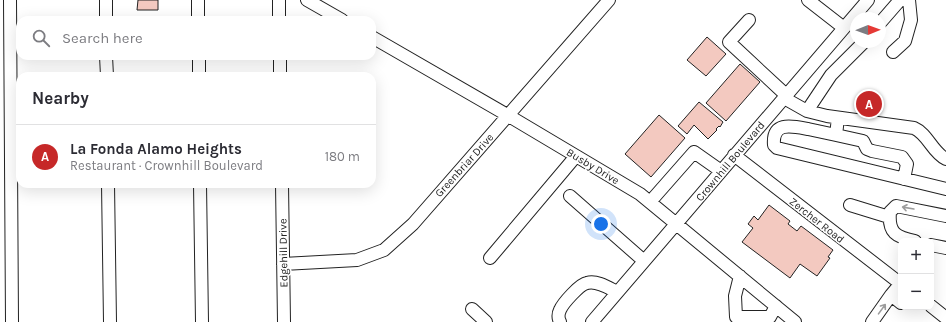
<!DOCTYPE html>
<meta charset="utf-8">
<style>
:root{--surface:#fff;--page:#f7f7f7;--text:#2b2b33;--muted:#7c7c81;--line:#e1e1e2;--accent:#c62828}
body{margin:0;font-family:Karla,sans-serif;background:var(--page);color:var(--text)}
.controls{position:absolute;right:12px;bottom:12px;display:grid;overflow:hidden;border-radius:8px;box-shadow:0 4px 16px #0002}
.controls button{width:36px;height:36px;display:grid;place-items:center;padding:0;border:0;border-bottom:1px solid var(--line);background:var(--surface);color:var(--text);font:20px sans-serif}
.compass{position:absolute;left:850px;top:12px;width:36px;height:36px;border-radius:50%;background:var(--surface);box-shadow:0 4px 16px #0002;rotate:89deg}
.you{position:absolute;left:601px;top:224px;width:14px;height:14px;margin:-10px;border:3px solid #fff;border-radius:50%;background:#1a73e8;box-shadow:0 0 0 6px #1a73e833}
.badge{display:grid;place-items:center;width:26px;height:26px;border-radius:50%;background:var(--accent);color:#fff;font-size:13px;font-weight:700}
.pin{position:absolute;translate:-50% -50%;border:2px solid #fff;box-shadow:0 1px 4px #0006}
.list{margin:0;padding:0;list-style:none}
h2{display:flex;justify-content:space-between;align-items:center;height:52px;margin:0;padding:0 16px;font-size:17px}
h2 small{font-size:13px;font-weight:400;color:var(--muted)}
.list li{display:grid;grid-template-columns:26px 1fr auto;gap:12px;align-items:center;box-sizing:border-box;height:64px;padding:0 16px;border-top:1px solid var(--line)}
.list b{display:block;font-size:15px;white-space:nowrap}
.list p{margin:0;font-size:13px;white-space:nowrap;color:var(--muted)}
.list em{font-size:13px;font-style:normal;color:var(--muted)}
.icon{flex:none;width:22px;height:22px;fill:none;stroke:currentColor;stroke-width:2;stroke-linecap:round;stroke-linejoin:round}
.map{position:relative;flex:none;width:946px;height:322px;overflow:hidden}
.search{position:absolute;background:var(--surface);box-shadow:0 4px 16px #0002;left:16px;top:16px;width:360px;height:44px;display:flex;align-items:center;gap:10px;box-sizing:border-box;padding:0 14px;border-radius:12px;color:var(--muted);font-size:15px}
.panel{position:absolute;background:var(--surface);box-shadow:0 4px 16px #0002;left:16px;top:72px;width:360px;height:116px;border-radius:12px}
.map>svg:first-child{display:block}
.building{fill:#f3c9c0;stroke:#222}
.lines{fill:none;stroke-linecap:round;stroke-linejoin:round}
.minor-casing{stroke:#222;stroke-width:14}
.minor{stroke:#fff;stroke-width:12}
.oneway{stroke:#9c9c9c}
.labels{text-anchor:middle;stroke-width:3;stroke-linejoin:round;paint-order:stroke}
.street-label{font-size:11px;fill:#222;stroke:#fff}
</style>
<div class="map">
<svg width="946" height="322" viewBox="0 0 946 322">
<rect width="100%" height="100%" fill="#fff"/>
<path class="building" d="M138,0H158V10H137Z
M707,37L726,54L706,76L687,60Z
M740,64L760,82L726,121L706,103Z
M699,102L723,122L720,127L719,126L716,129L717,130L708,139L694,125L687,134L678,126Z
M659,115L685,138L651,177L625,154Z
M769,205L790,221L788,224L797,231L801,226L833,250L828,257L830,258L817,276L800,264L790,278L742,242L753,228L748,224L754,216L758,220Z"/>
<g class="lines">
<defs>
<path id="minor" d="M10,0L12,322
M106,0V20
M198,0V20
M279,0V20
M307,0L342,20
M808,0L844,28
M749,20L729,42L786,95
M880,23L900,0
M372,37L509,116L640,194L795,322
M893,52L905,41L911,20L909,0
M106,56L107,76
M199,56V76
M280,56V76
M784,98L807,111L827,116L914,128C928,134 932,152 946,159
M807,111L831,75L864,42
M838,118L836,135C827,133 817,131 808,129C792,126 772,121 774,145L777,148L946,189
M836,135L863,141L867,149L872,151L902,157L907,164L904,179
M734,155L901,284
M108,184L110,322
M200,184L202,322
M282,184L284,322
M570,196L644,261
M650,202L694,152L721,171
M850,205L889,217
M915,241C896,237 888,233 890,212L896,206L946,216
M931,245L946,248
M490,258L576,156
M283,264L357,260L384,250L413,224L609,0
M740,276L735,296L736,317H770L776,306
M896,289L891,295L901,303
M931,306L946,318
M472,309L486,322
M560,322C558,318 558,314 560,310C563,303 580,284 587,283C597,280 609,288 617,292
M592,322L868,0
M872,322L891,295"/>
</defs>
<use href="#minor" class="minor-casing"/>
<use href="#minor" class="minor"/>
</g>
<defs><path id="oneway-shaft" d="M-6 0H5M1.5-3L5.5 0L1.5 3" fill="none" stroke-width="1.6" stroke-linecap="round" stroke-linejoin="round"/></defs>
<g class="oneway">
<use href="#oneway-shaft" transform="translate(908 208) rotate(-170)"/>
<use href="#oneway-shaft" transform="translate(882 309) rotate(-54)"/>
</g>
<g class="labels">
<g class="street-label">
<text transform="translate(730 161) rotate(-50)" y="4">Crownhill Boulevard</text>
<text transform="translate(464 165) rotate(-48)" y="4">Greenbriar Drive</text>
<text transform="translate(593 166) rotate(31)" y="4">Busby Drive</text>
<text transform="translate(817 220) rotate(38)" y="4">Zercher Road</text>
<text transform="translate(283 253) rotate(-91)" y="4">Edgehill Drive</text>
</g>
</g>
</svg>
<div class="controls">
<button>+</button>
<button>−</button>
</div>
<svg class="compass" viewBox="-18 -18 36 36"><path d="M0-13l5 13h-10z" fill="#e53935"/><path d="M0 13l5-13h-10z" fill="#7c7c81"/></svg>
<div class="you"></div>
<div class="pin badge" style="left:869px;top:104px">A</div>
<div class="search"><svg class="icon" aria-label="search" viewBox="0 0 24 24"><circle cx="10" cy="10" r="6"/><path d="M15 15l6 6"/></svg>Search here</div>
<section class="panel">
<h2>Nearby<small></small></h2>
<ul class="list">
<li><span class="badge">A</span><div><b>La Fonda Alamo Heights</b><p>Restaurant · Crownhill Boulevard</p></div><em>180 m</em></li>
</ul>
</section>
</div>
